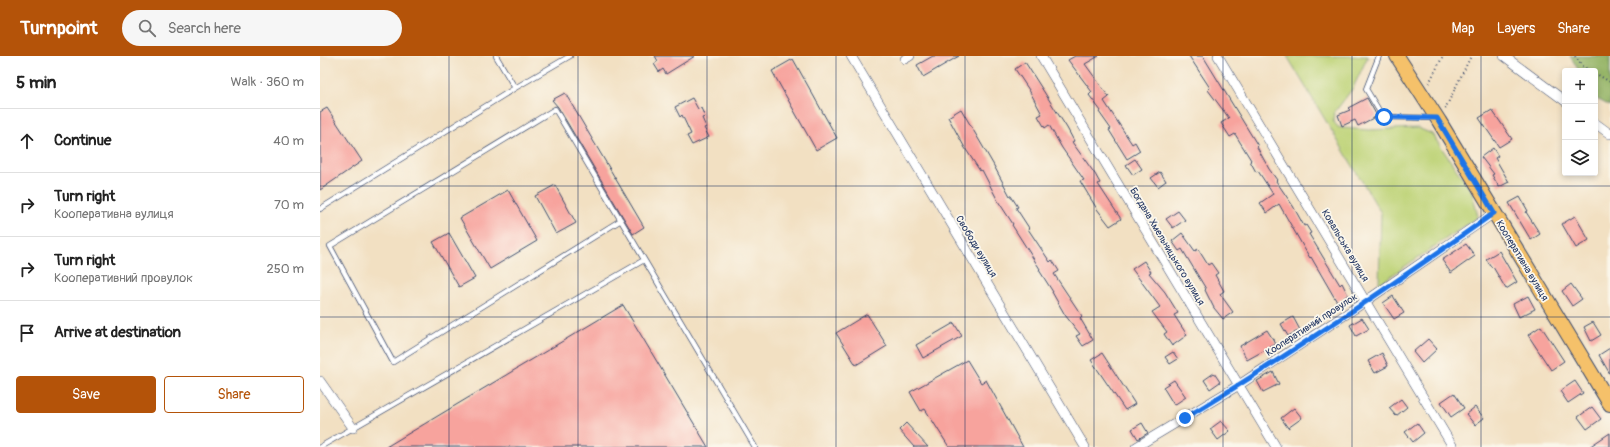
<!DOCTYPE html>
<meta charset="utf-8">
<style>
:root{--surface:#fff;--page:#f6f6f6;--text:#222;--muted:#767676;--line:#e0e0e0;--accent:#b45309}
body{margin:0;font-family:Pangolin,sans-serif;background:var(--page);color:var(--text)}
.controls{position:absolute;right:12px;top:12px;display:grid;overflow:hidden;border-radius:4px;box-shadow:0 2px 6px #0003}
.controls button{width:36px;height:36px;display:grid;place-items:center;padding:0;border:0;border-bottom:1px solid var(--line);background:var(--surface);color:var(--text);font:20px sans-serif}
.stop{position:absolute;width:12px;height:12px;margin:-9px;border:3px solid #1a73e8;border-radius:50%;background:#fff}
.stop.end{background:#1a73e8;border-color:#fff;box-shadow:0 1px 4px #0008}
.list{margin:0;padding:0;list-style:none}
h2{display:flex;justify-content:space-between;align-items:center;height:52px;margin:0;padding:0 16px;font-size:17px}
h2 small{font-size:13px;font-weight:400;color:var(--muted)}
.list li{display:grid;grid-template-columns:26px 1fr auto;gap:12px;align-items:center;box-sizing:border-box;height:64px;padding:0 16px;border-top:1px solid var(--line)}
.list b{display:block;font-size:15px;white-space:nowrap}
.list p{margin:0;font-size:13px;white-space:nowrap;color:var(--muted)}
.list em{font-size:13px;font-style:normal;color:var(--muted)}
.actions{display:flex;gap:8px;padding:12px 16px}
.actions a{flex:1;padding:9px 0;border:1px solid var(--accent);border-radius:4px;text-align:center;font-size:14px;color:var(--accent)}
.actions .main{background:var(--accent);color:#fff}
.icon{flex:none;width:22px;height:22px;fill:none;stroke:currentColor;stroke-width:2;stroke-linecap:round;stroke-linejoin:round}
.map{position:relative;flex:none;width:1290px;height:391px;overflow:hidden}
header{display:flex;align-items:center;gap:24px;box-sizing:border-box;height:56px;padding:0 20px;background:var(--accent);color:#fff}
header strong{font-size:19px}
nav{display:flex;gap:22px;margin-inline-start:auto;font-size:14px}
.search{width:280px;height:36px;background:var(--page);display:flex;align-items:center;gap:10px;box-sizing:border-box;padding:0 14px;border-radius:22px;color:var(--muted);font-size:15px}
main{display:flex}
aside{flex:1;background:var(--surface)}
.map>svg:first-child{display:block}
.green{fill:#bed377;stroke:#6c816a}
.forest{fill:#96b568;stroke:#587263}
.building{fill:#f7a39d}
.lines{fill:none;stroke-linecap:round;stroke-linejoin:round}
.lane-casing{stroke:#3b4a6d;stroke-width:6}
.street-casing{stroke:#3b4a6d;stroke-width:10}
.primary-casing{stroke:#3b4a6d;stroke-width:16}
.path{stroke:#3b4a6d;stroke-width:2;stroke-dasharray:1 3;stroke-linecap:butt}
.lane{stroke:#fff;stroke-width:4.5}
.street{stroke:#fff;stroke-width:9}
.primary{stroke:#f5c16b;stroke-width:14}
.route{stroke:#1a73e8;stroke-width:5}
.grid{fill:none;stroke:#1b2f5e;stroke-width:1;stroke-opacity:0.55}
.labels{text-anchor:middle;stroke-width:3.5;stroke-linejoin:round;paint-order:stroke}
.street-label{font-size:10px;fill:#1b2f5e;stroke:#fbf7ec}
</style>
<header>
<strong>Turnpoint</strong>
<div class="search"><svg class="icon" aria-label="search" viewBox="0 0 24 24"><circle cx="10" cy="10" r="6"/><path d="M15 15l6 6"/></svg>Search here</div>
<nav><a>Map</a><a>Layers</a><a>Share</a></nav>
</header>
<main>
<aside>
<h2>5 min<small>Walk · 360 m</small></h2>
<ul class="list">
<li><svg class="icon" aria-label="ahead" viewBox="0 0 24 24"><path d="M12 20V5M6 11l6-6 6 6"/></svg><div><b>Continue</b></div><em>40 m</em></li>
<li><svg class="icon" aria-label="right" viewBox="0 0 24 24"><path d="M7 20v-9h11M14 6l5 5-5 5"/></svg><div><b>Turn right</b><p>Кооперативна вулиця</p></div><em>70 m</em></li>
<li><svg class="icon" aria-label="right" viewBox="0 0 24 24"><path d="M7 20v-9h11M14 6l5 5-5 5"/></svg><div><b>Turn right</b><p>Кооперативний провулок</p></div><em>250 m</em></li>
<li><svg class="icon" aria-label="arrive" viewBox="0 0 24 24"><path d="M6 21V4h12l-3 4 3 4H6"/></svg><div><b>Arrive at destination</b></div></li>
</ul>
<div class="actions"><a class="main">Save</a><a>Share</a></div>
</aside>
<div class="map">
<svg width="1290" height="391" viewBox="0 0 1290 391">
<rect width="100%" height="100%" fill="#fbf7ec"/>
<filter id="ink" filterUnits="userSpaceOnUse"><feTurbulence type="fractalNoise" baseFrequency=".025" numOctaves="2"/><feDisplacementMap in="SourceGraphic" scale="8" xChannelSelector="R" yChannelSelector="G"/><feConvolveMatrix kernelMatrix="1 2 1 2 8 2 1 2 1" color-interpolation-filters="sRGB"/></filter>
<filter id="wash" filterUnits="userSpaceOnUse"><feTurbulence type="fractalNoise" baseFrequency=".012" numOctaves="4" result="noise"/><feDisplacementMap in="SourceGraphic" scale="16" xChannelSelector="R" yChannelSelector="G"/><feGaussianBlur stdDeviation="0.9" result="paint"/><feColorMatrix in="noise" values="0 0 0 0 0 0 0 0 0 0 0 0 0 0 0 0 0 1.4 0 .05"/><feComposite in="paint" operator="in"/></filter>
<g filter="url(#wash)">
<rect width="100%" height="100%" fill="#f2e0c2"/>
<path class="green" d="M967,0H1048L1033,32L1014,57L1013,65L1018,71L1022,72L1049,74L1098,72L1112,78L1152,136L1158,161L1059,228L1061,157Z"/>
<path class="forest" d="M1250,0H1290V50L1275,42V15H1259Z"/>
<g id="blocks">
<path class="building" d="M335,0H375L346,18L343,13L339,16L334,8L338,5Z
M613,0H639L603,21L597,9Z
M755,0H779L765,8L789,41L784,45L812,88L815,86L820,95L807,103L789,74L791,73L779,56L781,55L769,39L772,36L748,4Z
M869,0H883L938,90L937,91L949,113L957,124L956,125L973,150L984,170L986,169L991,177L989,178L1020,229L1022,227L1028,239L1017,246L991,201L990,202L984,192L959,148L947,157L940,147L953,138L938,115L936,116L930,105L931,104L915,78L910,81L901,67L909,62L888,34L890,32Z
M473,3L517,82L496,94L452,15Z
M705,6L747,72L754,85L752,86L775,118L780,127L778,128L801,163L790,170L777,153L760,125L764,124L742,92L729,69L725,72L718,60L722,58L709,34L695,13Z
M245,37L324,171L313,178L238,51L232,44Z
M372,42L378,53L381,52L385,61L382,62L386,71L384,72L389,81L372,89L367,80L371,78L362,59L360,61L355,51Z
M1047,42L1057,60L1038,70L1035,64L1022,70L1018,59L1030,54L1028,52Z
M7,52L42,105L0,134V56Z
M641,53L673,108L690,140H691L698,151L696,152L709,172L708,173L730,206L732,204L739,215L734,218L762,260L760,262L773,284L763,290L756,280L760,278L745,259L732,236H733L719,214L720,213L692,169L693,168L678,145L662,114L660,115L645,92L628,61Z
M1172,54L1192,83L1179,91L1159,62Z
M1173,92L1178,100L1175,102L1189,126L1179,131L1172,119L1174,118L1161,101Z
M815,103L822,113L813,119L806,109Z
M840,116L846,125L838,131L831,122Z
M235,129L256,167L236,178L215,140Z
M188,134L217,185L170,213L140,162Z
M1200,141L1208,155L1206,156L1220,178L1211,184L1189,147Z
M858,155L865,164L853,172L846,163Z
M1255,160L1269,184L1256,192L1242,168Z
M129,177L155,222L139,231L113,186Z
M862,177L875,195L878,193L888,209L891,207L898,217L895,219L904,235L900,238L913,256L903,263L894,252L885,234L886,233L862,193L859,195L852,185Z
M1146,188L1155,200L1131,217L1122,204Z
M1179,195L1197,226L1186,233L1173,211L1172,212L1166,203Z
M824,205L831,216L829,217L845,236L858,257L854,259L867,279L852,290L844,278L847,276L832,256L840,251L812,213Z
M1251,228L1262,243L1252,250L1242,235Z
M1073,240L1084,257L1074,263L1063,247Z
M1208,240L1215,253L1199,261L1193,248Z
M303,249L388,391H66Z
M547,258L567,290L536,309L516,277Z
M973,261L980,274L968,280L961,268Z
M1042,262L1049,273L1036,280L1030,269Z
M1273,266L1281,279L1271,285L1264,271Z
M634,267L642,280L603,302L596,289Z
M1221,270L1244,305L1231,314L1208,279Z
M947,274L956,288L927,304L920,290Z
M1108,283L1117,293L1102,307L1093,296Z
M1290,292V318L1279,299Z
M853,296L858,303L850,308L845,301Z
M782,297L815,348L805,354L771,304Z
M1062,297L1068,310L1055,317L1048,305Z
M647,304L661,327L666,324L703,391H629L605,353L601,355L590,336Z
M953,316L959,328L943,336L937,325Z
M894,317L900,326L890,333L884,324Z
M854,324L866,341L854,349L843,331Z
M1255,325L1263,337L1248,347L1240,335Z
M1134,337L1144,352L1131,361L1121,346Z
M1081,343L1087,351L1076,360L1069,352Z
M1155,351L1164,362L1155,369L1146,358Z
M1272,351L1281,363L1267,373L1258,361Z
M974,352L982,362L968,372L961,362Z
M901,365L910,375L898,384L890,373Z
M586,367L608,391H594L579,374Z
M822,367L828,377L818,383L812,373Z
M1097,367L1104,377L1093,386L1085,376Z
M1290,377V391H1269Z"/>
</g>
</g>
<g filter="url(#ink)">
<use href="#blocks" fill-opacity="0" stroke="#3b4a6d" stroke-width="1"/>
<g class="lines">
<defs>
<path id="lane" d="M1059,0L1046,33L1063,61L1113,62
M195,32L250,0
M0,153L195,32L176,0
M301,164L73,306L10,190L235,53L435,391
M0,391L324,204"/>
<path id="street" d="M531,0L765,391
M721,0L956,391
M898,0L1133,391
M1184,0L1245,45
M585,3L590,0
M1275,67L1290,78
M0,325L33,372
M816,391L919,329L1046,245L1174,157"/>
<path id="primary" d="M1077,0L1119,65L1290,348"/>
</defs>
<use href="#lane" class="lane-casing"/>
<use href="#street" class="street-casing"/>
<use href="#primary" class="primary-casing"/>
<path class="path" d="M1255,0L1262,10L1271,15
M1275,17L1290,26
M1109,27L1123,0
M1125,53L1151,0"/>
<use href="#lane" class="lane"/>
<use href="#street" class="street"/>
<use href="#primary" class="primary"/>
</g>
</g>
<g class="lines" filter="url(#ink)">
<path class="route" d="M865,362C971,298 1074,228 1174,157L1117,62L1064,61"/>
</g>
<path class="grid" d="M129,0V391M258,0V391M387,0V391M516,0V391M645,0V391M774,0V391M903,0V391M1032,0V391M1161,0V391M0,130H1290M0,261H1290"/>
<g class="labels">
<g class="street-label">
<text transform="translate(1026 189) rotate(59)" y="4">Ковальська вулиця</text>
<text transform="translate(657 190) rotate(59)" y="4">Свободи вулиця</text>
<text transform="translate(848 190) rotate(59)" y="4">Богдана Хмельницького вулиця</text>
<text transform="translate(1203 204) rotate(59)" y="4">Кооперативна вулиця</text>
<text transform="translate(991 268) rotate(-33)" y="4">Кооперативний провулок</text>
</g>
</g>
</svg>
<div class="controls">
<button>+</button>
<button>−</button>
<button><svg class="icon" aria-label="layers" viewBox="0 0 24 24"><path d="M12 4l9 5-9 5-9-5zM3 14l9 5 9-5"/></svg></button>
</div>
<div class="stop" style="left:1064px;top:61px"></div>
<div class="stop end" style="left:865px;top:362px"></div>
</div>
</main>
